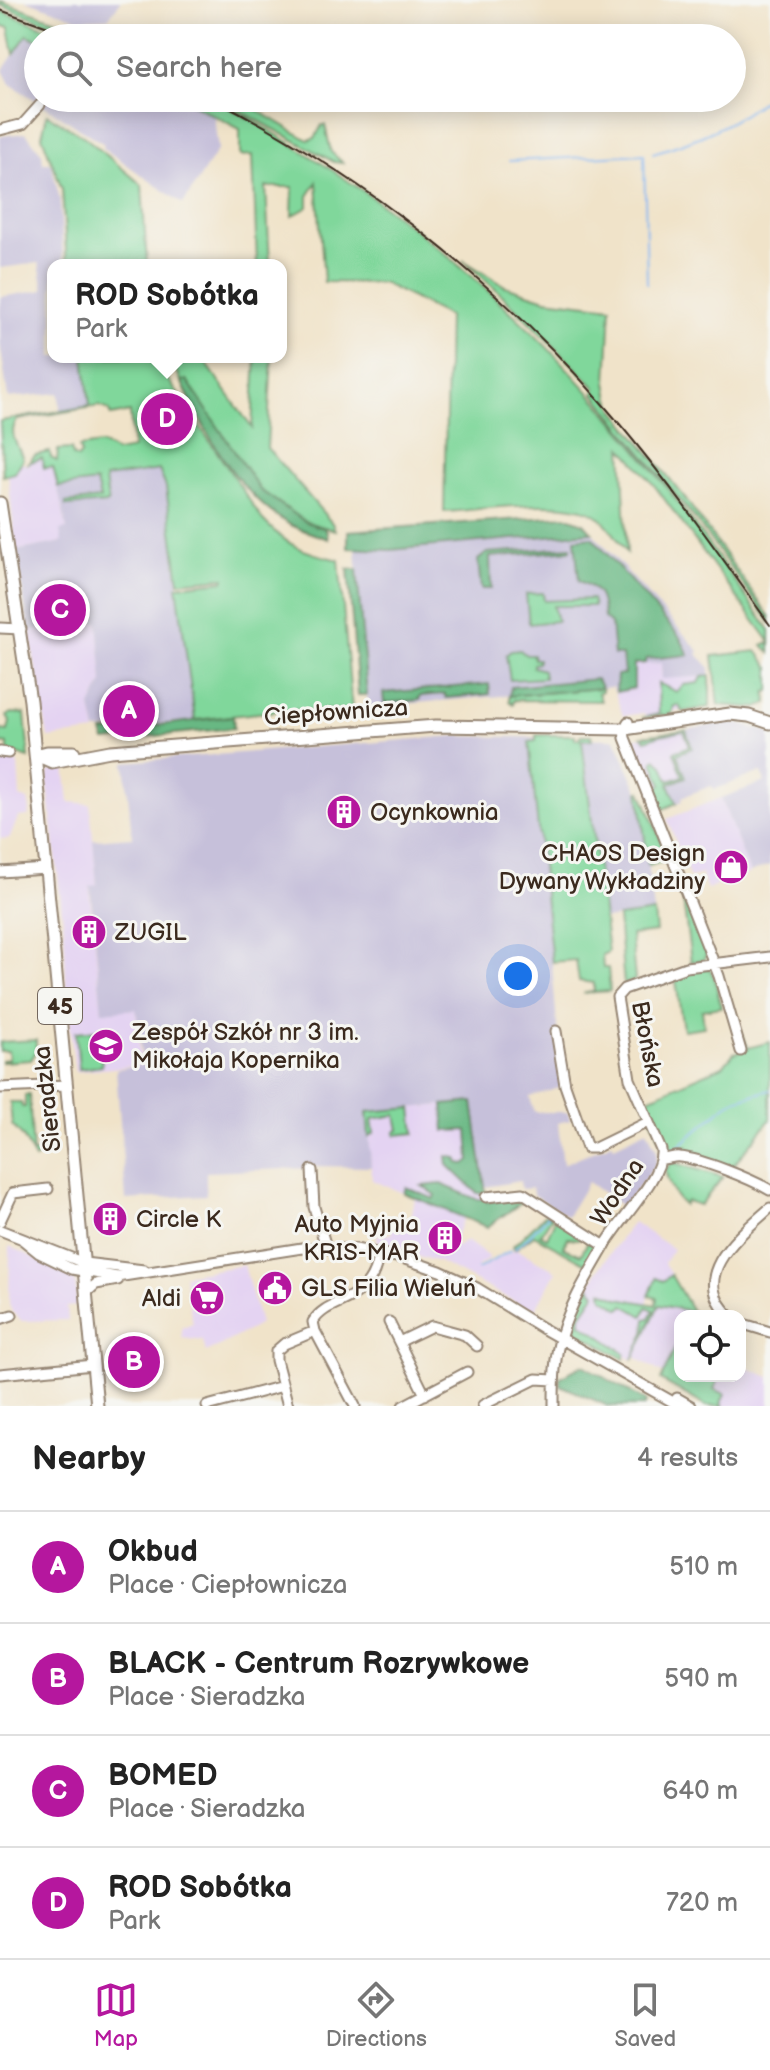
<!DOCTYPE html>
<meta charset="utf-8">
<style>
:root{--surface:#fff;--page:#f2f2f2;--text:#222;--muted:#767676;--line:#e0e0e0;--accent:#b5179e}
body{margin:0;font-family:"Balsamiq Sans",sans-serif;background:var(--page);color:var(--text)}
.controls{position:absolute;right:24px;bottom:24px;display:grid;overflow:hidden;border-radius:16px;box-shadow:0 4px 20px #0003}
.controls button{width:72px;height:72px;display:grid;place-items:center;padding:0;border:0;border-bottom:2px solid var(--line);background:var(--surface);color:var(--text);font:40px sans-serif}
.you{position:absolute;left:518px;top:976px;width:28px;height:28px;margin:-20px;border:6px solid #fff;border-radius:50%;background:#1a73e8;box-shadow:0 0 0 12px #1a73e833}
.badge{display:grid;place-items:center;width:52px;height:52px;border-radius:50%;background:var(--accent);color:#fff;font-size:26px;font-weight:700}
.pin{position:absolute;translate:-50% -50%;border:4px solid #fff;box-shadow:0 2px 8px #0006}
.popup{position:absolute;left:47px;top:259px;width:240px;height:104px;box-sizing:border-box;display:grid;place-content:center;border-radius:16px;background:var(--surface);filter:drop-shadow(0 2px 6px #0005);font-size:26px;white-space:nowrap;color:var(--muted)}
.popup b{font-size:30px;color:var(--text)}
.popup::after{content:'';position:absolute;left:50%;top:100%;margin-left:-16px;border:16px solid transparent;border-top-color:var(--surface)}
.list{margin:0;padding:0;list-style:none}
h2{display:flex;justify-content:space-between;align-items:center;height:104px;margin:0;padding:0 32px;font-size:34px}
h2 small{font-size:26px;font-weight:400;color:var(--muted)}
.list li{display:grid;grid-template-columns:52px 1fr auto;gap:24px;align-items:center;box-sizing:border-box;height:112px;padding:0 32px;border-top:2px solid var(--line)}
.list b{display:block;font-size:30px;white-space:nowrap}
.list p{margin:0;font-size:26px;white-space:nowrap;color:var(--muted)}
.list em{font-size:26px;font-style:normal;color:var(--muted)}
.icon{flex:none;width:44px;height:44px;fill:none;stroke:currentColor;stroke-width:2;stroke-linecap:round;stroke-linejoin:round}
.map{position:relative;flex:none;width:770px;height:1406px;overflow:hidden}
.search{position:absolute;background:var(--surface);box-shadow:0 4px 20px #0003;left:24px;right:24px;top:24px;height:88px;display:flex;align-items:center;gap:20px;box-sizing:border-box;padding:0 28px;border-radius:44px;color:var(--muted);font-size:30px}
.sheet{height:552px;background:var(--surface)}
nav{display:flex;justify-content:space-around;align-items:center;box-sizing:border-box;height:112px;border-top:2px solid var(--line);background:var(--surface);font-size:22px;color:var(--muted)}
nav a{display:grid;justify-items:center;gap:4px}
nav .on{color:var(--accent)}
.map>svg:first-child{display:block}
.built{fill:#e4d3f2}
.industrial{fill:#c6c0da}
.green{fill:#80d79b;stroke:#5e805c;stroke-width:2}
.forest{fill:#68b883;stroke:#527150;stroke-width:2}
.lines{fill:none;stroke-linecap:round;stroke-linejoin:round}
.stream{stroke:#85b7f1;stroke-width:2}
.minor-casing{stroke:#968674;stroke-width:13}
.major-casing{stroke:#968674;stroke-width:15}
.minor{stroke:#fff;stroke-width:9}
.major{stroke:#fff;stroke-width:11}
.rail{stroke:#3b2a1e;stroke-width:2}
.labels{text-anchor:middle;stroke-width:6;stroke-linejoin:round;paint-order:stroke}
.shield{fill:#f6f6f2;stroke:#73675e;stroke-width:2}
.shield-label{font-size:22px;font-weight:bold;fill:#3b2a1e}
.street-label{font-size:24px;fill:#3b2a1e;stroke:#f6f6f2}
.poi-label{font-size:24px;fill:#3b2a1e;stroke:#f6f6f2;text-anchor:start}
</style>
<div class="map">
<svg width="770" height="1406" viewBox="0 0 770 1406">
<rect width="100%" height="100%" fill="#f6f6f2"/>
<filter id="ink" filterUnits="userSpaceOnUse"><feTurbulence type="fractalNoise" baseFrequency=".0125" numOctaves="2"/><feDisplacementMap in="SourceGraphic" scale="16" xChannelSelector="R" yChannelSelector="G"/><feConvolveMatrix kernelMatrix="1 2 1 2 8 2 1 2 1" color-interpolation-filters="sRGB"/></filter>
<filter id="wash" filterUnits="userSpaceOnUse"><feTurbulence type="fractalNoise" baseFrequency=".006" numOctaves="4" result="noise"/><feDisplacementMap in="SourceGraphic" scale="32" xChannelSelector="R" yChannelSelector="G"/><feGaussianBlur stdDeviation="1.8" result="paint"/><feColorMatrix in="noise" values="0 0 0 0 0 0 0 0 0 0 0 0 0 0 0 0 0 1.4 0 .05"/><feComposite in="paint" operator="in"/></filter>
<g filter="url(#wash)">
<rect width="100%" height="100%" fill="#f0e3c9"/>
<path class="built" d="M43,458L44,468L53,467L67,529L62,542L16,551L7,464L19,462L29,465L32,460Z
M98,622L103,682L91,707L96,732L48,738L29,630Z
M661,663L662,678L710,676L711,702L704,706L647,717L643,713L623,716L615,693L635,690L634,665Z
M686,730L692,748L686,777L652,791L633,738Z
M0,754L15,759L18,765L20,797L28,800L30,811L28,816L18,817L10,838L5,839L0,838Z
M65,766L69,802L90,804L97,886H90V895L102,1011L136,1009L141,1065L75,1072L66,987L64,930L47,778L49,772Z
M721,798L750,873L707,889L701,874L690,878L667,819Z
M473,1102L490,1225L487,1227L464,1218L453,1242L456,1247L467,1241L490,1258L478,1266V1270L516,1249L556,1271L534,1312L439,1262L378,1245L377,1235L392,1234L391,1227L395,1226L394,1216L411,1219L415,1198L372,1180L367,1112Z
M633,1222L673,1249L664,1263L671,1275L663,1281L656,1278L647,1303L692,1311L689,1316H680V1337L664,1374L635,1357L633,1360L604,1344L574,1319L598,1270Z
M10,1246L75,1278L77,1306L67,1307L68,1320L22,1321L12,1312L9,1304Z
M244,1265L260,1324L206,1353L203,1341L182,1338V1327L193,1324L184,1275Z
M740,1365L770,1377V1406H712L707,1403L717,1376H740Z"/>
<path class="industrial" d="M26,0H119L121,1L108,18L79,19Z
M27,35L38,40V98H181L214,116L218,149L183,204L103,148L104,144L10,84L3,70Z
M26,133L42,153L43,163H51L60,200L63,258L66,265H53V357H84L90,406L60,411L59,393L8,398L0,344V297L44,290L39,263L0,268V136Z
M151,451L166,487L195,720L96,731L91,707L103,682L98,622L29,630L16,551L62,542L60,530L67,529L53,467Z
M592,532L699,651L697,654L710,668V676L662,679L661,663L635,665V690L615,693L612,687L368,707L356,549L390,550Z
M730,722L770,732V865L750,873L721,798L765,782L761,772L715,789L711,786L682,797L683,801L677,803L669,784L686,777L677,754L692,747L686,730Z
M456,736L615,739L640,795L654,912L549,927L562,1087L530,1097L534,1112H568L570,1120L558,1123L563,1164L612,1143L614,1146L647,1130L657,1151L656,1164L632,1196V1200L626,1209L588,1182L567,1216L533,1194L532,1188L521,1189L520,1181L485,1187L473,1102L368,1112L371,1167L313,1166L311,1168L206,1172V1195L126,1200L116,1069L143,1065L136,1009L102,1012L90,886L97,885L93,840L132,837L125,762Z"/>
<path class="green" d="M0,1L74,26L84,28L111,26L125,38H87L0,5Z
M0,11L75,38L38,40L27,35L14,54L9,28L0,25Z
M181,98C189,98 198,97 205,98C223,100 283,139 301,150C418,223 530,319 617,425C672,490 720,561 770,630V653L763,645L770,642L654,485L622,447L627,553C618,541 608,522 595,514C565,496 481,510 444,512L448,316L383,283L324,282L317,182L308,196V207L292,216L293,187H266L270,265H257L253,155L240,156V129Z
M217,98H237L308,140L315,138L322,125H325L331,152L343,163L334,162Z
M47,114L86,138L142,185L147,265H67L62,189L42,136Z
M463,260L505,286L546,299L611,307L607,382L610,399L616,412L682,494L770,617V622L696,520L594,393L596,388L504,297Z
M84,357H153L262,519C287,546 302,552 339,560L352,710H285L195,720L177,586L223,581L224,578L179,582L166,487L159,470L105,478L108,503L66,506V503L100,499L96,482L58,487L53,467L44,468L42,458L28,463L35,455L50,452L51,458L57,461L58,450L71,449L73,456L78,458L81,454L79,447L101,444L117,452L133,449L130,412L111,416L109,410L99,406L17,420C7,435 19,446 23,459L15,473L3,476L0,421L90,406Z
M171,357H202L252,428L256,357H272L267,448L332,523L335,530L306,522L260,490L187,381H181Z
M543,593L544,601L592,599L594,606H553L557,621L529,624L526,594Z
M520,650L526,655H533L534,659H538V663L533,664V667L543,670L544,678L510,680L506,655L511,651Z
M757,651L770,668V691L766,692L767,703L758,708L719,705L713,656Z
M710,676V707L682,712L679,705L674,706L672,714L642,718L659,714L658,683L677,692L683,685L699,683L702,677Z
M602,688V691L598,693L601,701L514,700L513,704L509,701V696Z
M12,713L25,714L29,758L8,751V744L0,743V730L8,731L10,722L7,716Z
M686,730L692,748L677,754L686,777L669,784L677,803L661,810L643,768L653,789L662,785L653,761L656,759L663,765L669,781L683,776L674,752L690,746L684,731L660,735L646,740L642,736Z
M536,735H575V739H580L581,735H591L592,739L582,740L608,952L602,955L603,968H608L610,991L583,993L594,991V983L579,981L576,960L552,962L529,742L536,741Z
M639,791H641L707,954L703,960L691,962L683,900L667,861L648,865Z
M654,912L656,932L631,935L635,980L624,985L618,917Z
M706,968L710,969L715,979L721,1007L702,1010L704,1027L683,1030L675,974Z
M98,1030L102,1066L79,1069L76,1032Z
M740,1034L745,1049L743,1035L748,1048L770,1042V1120L732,1167L683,1151L667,1156L644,1100L723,1066L734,1053L739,1052Z
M36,1040V1052L31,1060L2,1062V1060L9,1059L8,1051H0V1042Z
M29,1094L33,1153L45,1151L35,1159L23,1137L12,1125L10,1102H21L22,1107H25V1095Z
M412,1108L415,1133L396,1135L395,1132L399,1130L396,1115L372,1119L374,1133L369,1136L367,1112Z
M672,1162L723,1177L700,1205L686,1201L684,1205C674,1197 668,1182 665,1170Z
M546,1214L552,1217L540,1235L547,1238L555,1219L581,1236L578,1239L568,1238L563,1247L581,1255L588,1241L595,1246L597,1253L590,1266L534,1235L515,1249L513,1246Z
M671,1275L695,1316H689L691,1311L659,1305L633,1360L645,1332L646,1319L650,1318L654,1310L647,1307L643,1316L624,1305L621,1309L603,1298L602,1291L618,1298L656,1305L657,1298L649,1296L656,1278L663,1281Z
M590,1286L596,1293L581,1315V1323L625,1353L624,1359L575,1330L573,1322L578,1323L574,1318Z
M680,1337V1376H720L714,1389L725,1394L721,1403L723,1406H706L661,1380Z"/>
<path class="forest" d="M187,380L260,490L306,522L326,529L328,539C315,534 300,530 287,523C237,493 205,432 181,381Z
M565,516L584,523L592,532L390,550L348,548V531Z
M592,537L679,636L689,655L646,659L645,663L634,664V688L616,692L617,675L624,674L622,655H614L611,624L604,618C602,597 600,589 579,581L575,539Z
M571,547V550L490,557L491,589H481L478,560L487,553Z
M348,569H357L367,695H358Z
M596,679L602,688L509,696L511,687Z
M489,684L490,694L446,698L445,694L420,696L419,700L384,703L383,693Z
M233,716L234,728L105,741L103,732Z
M473,1102L486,1194L477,1193L448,1165L447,1156L457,1158L459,1163L465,1164L470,1160L468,1130L445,1131L443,1105Z
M441,1184L476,1199H486L487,1202L517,1198L525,1200L487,1227L404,1193L406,1187L434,1199L436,1195L422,1186Z
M583,1365L646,1401L645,1406H608L560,1385V1377Z"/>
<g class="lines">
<path class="stream" d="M653,153C697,140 735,124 770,95
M509,161L644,154L647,283
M666,1151L678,1147L726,1105L735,1100L770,1090
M515,1248L524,1241L548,1216
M478,1269L511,1250"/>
</g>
</g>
<g filter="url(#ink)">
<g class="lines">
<defs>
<path id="minor" d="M0,130L23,124L40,105
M0,628L21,629
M628,722L624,729L625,738L719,976L741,1051
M0,752L8,753
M0,872L46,869
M556,1031L565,1085L587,1148H595L648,1122
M0,1088L67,1085
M661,1159C668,1159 674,1156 680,1157C702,1159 751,1179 770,1190
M312,1170L314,1207L326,1247
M486,1197L523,1193L605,1246
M0,1221L13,1193L48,1189
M0,1230L84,1263L144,1270
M23,1240L39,1253L72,1269L117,1277L302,1248L355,1249L402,1258L440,1271L477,1288L542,1328L680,1406
M86,1293L96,1284L118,1280
M730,1316C686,1276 741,1234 770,1208
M0,1319L12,1315
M389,1322L425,1395
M740,1323L770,1332
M399,1342L432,1326L465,1335L477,1346
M0,1374L93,1365
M677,1398L691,1406
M483,1405L536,1379L554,1380
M207,1406L283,1386
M288,1406L276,1360V1351L284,1344L315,1331
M355,1406L315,1331L313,1322C328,1295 374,1306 378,1253
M403,1406L467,1372
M554,1406C554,1382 554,1356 562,1333C571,1302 590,1272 606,1244C619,1221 664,1176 661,1150L630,1079L617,997L624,989L686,967L770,957"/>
<path id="major" d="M0,503L30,701L97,1406
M36,755L52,762L110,751L436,726L624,729L730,714L749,716L770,723
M36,755L47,752H74"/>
</defs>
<use href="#minor" class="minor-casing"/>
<use href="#major" class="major-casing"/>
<use href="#minor" class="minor"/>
<use href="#major" class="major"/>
<path class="rail" d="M0,10L79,38
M212,98C360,173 497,282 606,408C665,476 717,551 770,625"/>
</g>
</g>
<defs>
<symbol id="building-disc" viewBox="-11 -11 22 22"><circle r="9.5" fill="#b5179e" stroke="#f6f6f2"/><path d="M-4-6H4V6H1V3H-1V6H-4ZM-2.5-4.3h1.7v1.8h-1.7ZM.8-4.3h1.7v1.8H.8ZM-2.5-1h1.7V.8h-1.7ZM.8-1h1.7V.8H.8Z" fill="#fff"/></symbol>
<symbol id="shop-disc" viewBox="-11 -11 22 22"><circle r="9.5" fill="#b5179e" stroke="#f6f6f2"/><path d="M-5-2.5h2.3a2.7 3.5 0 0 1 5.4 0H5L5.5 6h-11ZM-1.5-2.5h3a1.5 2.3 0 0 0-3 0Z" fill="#fff"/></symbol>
<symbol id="school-disc" viewBox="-11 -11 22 22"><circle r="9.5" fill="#b5179e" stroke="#f6f6f2"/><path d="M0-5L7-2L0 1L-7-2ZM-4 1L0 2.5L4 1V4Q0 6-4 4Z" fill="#fff"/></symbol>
<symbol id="civic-disc" viewBox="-11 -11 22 22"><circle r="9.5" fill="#b5179e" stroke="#f6f6f2"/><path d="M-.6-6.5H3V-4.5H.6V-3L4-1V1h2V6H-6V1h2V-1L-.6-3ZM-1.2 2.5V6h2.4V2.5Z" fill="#fff"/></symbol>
<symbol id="supermarket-disc" viewBox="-11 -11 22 22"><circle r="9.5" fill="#b5179e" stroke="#f6f6f2"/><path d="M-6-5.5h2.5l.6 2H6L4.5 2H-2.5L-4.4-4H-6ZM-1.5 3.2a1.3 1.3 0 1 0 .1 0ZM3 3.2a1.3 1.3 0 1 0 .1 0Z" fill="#fff"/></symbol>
</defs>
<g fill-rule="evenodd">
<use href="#building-disc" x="324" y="792" width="40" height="40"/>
<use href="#shop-disc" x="711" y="847" width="40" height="40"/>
<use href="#building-disc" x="69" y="912" width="40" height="40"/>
<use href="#school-disc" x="86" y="1026" width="40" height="40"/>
<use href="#building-disc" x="90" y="1199" width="40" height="40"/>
<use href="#building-disc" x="425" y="1218" width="40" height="40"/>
<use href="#civic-disc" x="255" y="1268" width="40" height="40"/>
<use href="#supermarket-disc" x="187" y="1278" width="40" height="40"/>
</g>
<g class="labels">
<rect class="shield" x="38" y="988" width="44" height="36" rx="6"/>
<g class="shield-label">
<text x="60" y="1014">45</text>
</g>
<g class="street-label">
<text transform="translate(336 712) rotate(-4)" y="8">Ciepłownicza</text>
<text transform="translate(648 1044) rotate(79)" y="8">Błońska</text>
<text transform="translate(47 1099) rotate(-96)" y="8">Sieradzka</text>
<text transform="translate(617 1192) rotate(-56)" y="8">Wodna</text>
</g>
<g class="poi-label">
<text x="370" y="820">Ocynkownia</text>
<text x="705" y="861" text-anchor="end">CHAOS Design<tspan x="705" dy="28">Dywany Wykładziny</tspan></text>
<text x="115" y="940">ZUGIL</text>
<text x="132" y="1040">Zespół Szkół nr 3 im.<tspan x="132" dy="28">Mikołaja Kopernika</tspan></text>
<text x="136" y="1227">Circle K</text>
<text x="419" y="1232" text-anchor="end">Auto Myjnia<tspan x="419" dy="28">KRIS-MAR</tspan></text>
<text x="301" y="1296">GLS Filia Wieluń</text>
<text x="181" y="1306" text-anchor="end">Aldi</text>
</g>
</g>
</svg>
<div class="controls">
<button><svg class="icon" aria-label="locate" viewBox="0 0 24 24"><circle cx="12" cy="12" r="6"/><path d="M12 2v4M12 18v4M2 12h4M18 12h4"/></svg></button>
</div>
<div class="you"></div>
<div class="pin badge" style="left:129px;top:711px">A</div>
<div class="pin badge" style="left:134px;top:1362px">B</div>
<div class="pin badge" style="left:60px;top:610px">C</div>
<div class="pin badge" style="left:167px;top:419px">D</div>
<div class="popup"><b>ROD Sobótka</b>Park</div>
<div class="search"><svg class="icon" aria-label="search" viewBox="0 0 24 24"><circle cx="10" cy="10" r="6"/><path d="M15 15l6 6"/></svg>Search here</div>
</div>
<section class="sheet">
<h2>Nearby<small>4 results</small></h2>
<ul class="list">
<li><span class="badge">A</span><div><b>Okbud</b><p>Place · Ciepłownicza</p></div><em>510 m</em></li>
<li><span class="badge">B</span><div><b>BLACK - Centrum Rozrywkowe</b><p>Place · Sieradzka</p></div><em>590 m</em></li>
<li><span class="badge">C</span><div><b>BOMED</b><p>Place · Sieradzka</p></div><em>640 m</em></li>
<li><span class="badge">D</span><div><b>ROD Sobótka</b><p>Park</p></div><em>720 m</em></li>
</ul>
</section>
<nav>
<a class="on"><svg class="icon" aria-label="map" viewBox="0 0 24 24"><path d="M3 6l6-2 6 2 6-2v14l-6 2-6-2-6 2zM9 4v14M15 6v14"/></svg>Map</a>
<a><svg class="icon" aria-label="directions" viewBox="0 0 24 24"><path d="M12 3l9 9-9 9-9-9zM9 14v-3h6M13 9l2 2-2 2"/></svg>Directions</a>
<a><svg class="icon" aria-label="saved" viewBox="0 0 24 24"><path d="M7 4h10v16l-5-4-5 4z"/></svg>Saved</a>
</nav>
